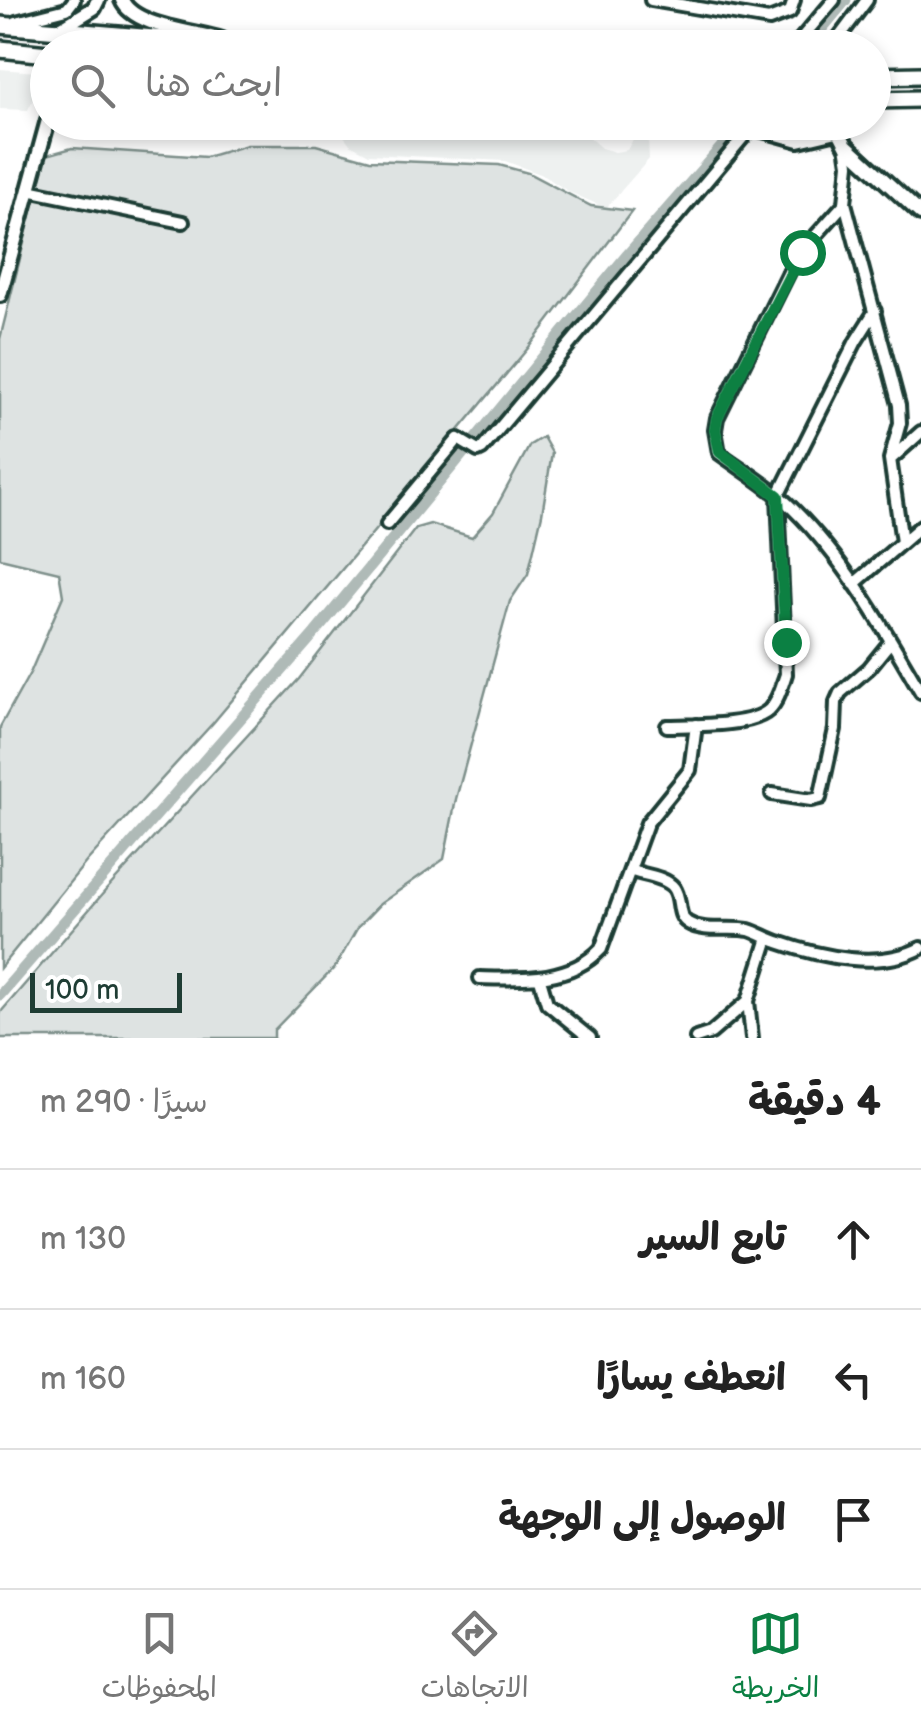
<!DOCTYPE html>
<html lang="ar">
<meta charset="utf-8">
<style>
:root{--surface:#fff;--page:#f2f2f2;--text:#222;--muted:#767676;--line:#e0e0e0;--accent:#0b8043}
body{margin:0;font-family:"Balsamiq Sans","Playpen Sans Arabic",sans-serif;background:var(--page);color:var(--text);direction:rtl}
.scale{position:absolute;left:30px;bottom:25px;width:152px;box-sizing:border-box;padding-left:10px;border:5px solid #1f3d34;border-top:0;font-size:28px;line-height:35px;white-space:nowrap;color:#1f3d34;-webkit-text-stroke:8px #fff;paint-order:stroke}
.stop{position:absolute;width:30px;height:30px;margin:-22px;border:8px solid #0b8043;border-radius:50%;background:#fff}
.stop.end{background:#0b8043;border-color:#fff;box-shadow:0 2px 10px #0008}
.list{margin:0;padding:0;list-style:none}
h2{display:flex;justify-content:space-between;align-items:center;height:130px;margin:0;padding:0 40px;font-size:42px}
h2 small{font-size:32px;font-weight:400;color:var(--muted)}
.list li{display:grid;grid-template-columns:65px 1fr auto;gap:30px;align-items:center;box-sizing:border-box;height:140px;padding:0 40px;border-top:2px solid var(--line)}
.list b{display:block;font-size:38px;white-space:nowrap}
.list em{font-size:32px;font-style:normal;color:var(--muted)}
.icon{flex:none;width:55px;height:55px;fill:none;stroke:currentColor;stroke-width:2;stroke-linecap:round;stroke-linejoin:round}
.map{position:relative;flex:none;width:921px;height:1038px;overflow:hidden;direction:ltr}
.search{position:absolute;background:var(--surface);box-shadow:0 5px 15px #0003;left:30px;right:30px;top:30px;height:110px;display:flex;align-items:center;gap:25px;box-sizing:border-box;padding:0 35px;border-radius:55px;color:var(--muted);font-size:38px}
.sheet{height:550px;background:var(--surface)}
nav{display:flex;justify-content:space-around;align-items:center;box-sizing:border-box;height:140px;border-top:2px solid var(--line);background:var(--surface);font-size:28px;color:var(--muted)}
nav a{display:grid;justify-items:center;gap:5px}
nav .on{color:var(--accent)}
.map>svg:first-child{display:block}
.built{fill:#eef1f0}
.green{fill:#dee3e2;stroke:#7e908b;stroke-width:2.5}
.lines{fill:none;stroke-linecap:round;stroke-linejoin:round}
.stream{stroke:#758883;stroke-width:2.5}
.canal{stroke:#afbab7;stroke-width:11}
.minor-casing{stroke:#1f3d34;stroke-width:18}
.tertiary-casing{stroke:#1f3d34;stroke-width:20}
.trunk-casing{stroke:#1f3d34;stroke-width:22}
.minor{stroke:#fff;stroke-width:10}
.tertiary{stroke:#fff;stroke-width:12}
.trunk{stroke:#fff;stroke-width:15}
.route{stroke:#0b8043;stroke-width:12}
</style>
<div class="map">
<svg width="921" height="1038" viewBox="0 0 921 1038">
<rect width="100%" height="100%" fill="#fff"/>
<filter id="ink" filterUnits="userSpaceOnUse"><feTurbulence type="fractalNoise" baseFrequency=".01" numOctaves="2"/><feDisplacementMap in="SourceGraphic" scale="20" xChannelSelector="R" yChannelSelector="G"/><feConvolveMatrix kernelMatrix="1 2 1 2 8 2 1 2 1" color-interpolation-filters="sRGB"/></filter>
<g filter="url(#ink)">
<path class="built" d="M0,69L36,72L43,78L28,110L0,109Z
M340,123H564L576,126L601,148L615,152L627,150L635,136L648,139L649,159L606,208L569,192L543,175L505,161L369,154L350,144L341,132Z"/>
<path class="green" d="M247,145H316L370,160L499,165L528,173L591,206L632,211L529,347L213,723L87,861L0,968V727L31,671L63,596L59,572L0,558V339L41,174L47,155L72,148L206,157Z
M543,437L552,453L542,514L528,574L510,601L456,799L444,859L380,904L358,927L336,966L274,1030V1038H0V1013L106,890L299,679L416,528L430,524L472,537L493,513L530,445Z"/>
<g class="lines">
<path class="stream" d="M769,123L832,128
M848,135L921,204"/>
<path class="canal" d="M806,48L846,0
M0,995L315,633L627,255L743,122"/>
<defs>
<path id="minor" d="M651,0L769,20L790,12L794,0
M16,22L67,9L74,0
M793,48L834,0
M831,48L867,0
M752,128L799,141L837,132
M846,145L849,164L845,203L899,405L900,423L890,459L902,542
M28,190L183,222
M845,203L801,252L790,270L717,418L715,430L719,453C744,471 771,487 793,509C846,561 884,628 921,692
M892,458L921,432
M387,524L458,439L478,451L482,449L756,122
M854,584L921,526
M667,726C692,725 751,727 769,710C778,701 782,686 786,674L778,496L856,341L875,311
M772,794L811,800L820,798L835,729L836,702L840,693L869,668L891,641
M632,871C644,875 666,877 674,888C682,899 676,916 688,923C704,933 731,926 749,930C759,933 768,939 778,942C820,957 880,970 921,948
M480,978C521,979 570,982 601,949L647,823L690,770L696,725
M540,979L547,1003L590,1038
M696,1038L711,1033L748,1001
M752,1038L748,1001L768,938"/>
<path id="tertiary" d="M122,0C133,27 195,31 222,40
M60,29L94,8L98,0
M834,122L846,145L921,214
M0,295L48,120"/>
<path id="trunk" d="M0,25L272,48
M0,49L48,54
M874,76L921,75
M874,100L921,99"/>
</defs>
<use href="#minor" class="minor-casing"/>
<use href="#tertiary" class="tertiary-casing"/>
<use href="#trunk" class="trunk-casing"/>
<use href="#minor" class="minor"/>
<use href="#tertiary" class="tertiary"/>
<use href="#trunk" class="trunk"/>
</g>
</g>
<g class="lines" filter="url(#ink)">
<path class="route" d="M786,642L778,496L720,452L715,430L717,418L802,252"/>
</g>
</svg>
<div class="scale">100 m</div>
<div class="stop" style="left:802px;top:252px"></div>
<div class="stop end" style="left:786px;top:642px"></div>
<div class="search"><svg class="icon" aria-label="search" viewBox="0 0 24 24"><circle cx="10" cy="10" r="6"/><path d="M15 15l6 6"/></svg>ابحث هنا</div>
</div>
<section class="sheet">
<h2>4 دقيقة<small>سيرًا · 290 m</small></h2>
<ul class="list">
<li><svg class="icon" aria-label="ahead" viewBox="0 0 24 24"><path d="M12 20V5M6 11l6-6 6 6"/></svg><div><b>تابع السير</b></div><em>130 m</em></li>
<li><svg class="icon" aria-label="left" viewBox="0 0 24 24"><path d="M17 20v-9H6M10 6l-5 5 5 5"/></svg><div><b>انعطف يسارًا</b></div><em>160 m</em></li>
<li><svg class="icon" aria-label="arrive" viewBox="0 0 24 24"><path d="M6 21V4h12l-3 4 3 4H6"/></svg><div><b>الوصول إلى الوجهة</b></div></li>
</ul>
</section>
<nav>
<a class="on"><svg class="icon" aria-label="map" viewBox="0 0 24 24"><path d="M3 6l6-2 6 2 6-2v14l-6 2-6-2-6 2zM9 4v14M15 6v14"/></svg>الخريطة</a>
<a><svg class="icon" aria-label="directions" viewBox="0 0 24 24"><path d="M12 3l9 9-9 9-9-9zM9 14v-3h6M13 9l2 2-2 2"/></svg>الاتجاهات</a>
<a><svg class="icon" aria-label="saved" viewBox="0 0 24 24"><path d="M7 4h10v16l-5-4-5 4z"/></svg>المحفوظات</a>
</nav>
